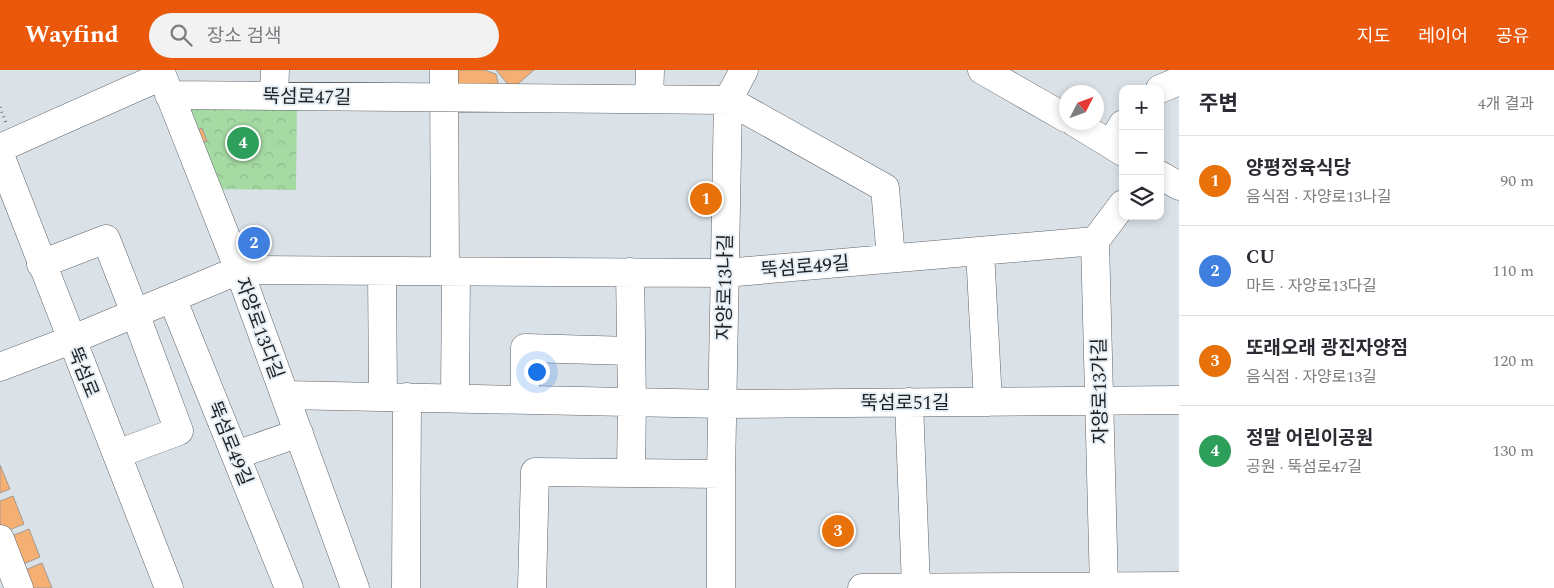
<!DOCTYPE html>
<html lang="ko">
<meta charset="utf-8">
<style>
:root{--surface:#fff;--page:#f2f2f3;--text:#2b2b33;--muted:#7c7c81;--line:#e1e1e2;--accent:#ea580c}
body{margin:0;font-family:Spectral,"Noto Sans KR",serif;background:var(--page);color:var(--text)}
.controls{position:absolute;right:15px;top:15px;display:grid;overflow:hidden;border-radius:10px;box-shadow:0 2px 8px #0003}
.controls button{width:45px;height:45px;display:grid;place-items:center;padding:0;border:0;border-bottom:1px solid var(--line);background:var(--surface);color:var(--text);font:25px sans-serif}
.compass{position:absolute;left:1059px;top:15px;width:45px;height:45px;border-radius:50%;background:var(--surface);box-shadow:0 2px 8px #0003;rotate:48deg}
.you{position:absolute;left:536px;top:301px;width:18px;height:18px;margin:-12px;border:4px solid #fff;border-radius:50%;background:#1a73e8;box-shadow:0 0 0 8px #1a73e833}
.badge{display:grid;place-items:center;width:32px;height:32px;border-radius:50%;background:var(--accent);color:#fff;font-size:16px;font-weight:700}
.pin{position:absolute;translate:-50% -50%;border:2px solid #fff;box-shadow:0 1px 5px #0006}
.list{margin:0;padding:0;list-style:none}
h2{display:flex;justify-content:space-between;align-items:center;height:65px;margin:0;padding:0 20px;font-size:21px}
h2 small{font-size:16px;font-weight:400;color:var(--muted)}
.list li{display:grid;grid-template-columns:32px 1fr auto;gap:15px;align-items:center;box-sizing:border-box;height:90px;padding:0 20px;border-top:1px solid var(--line)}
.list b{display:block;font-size:19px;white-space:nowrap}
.list p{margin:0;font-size:16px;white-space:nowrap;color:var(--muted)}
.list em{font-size:16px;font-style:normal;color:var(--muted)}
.icon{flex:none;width:28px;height:28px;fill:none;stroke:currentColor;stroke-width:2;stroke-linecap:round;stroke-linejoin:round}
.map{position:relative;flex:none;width:1179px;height:518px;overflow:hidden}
header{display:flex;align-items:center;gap:30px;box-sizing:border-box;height:70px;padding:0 25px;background:var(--accent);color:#fff}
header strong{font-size:24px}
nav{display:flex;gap:28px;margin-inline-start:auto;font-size:18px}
.search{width:350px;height:45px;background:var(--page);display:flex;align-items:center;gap:12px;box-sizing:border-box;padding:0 18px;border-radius:28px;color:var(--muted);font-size:19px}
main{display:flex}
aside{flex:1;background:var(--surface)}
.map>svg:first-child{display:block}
.park{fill:url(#park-crowns)}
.building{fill:#f5af72;stroke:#a19a94}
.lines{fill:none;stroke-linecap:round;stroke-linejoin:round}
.minor-casing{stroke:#5e646a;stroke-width:29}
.major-casing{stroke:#5e646a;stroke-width:29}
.path{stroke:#72787b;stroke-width:3;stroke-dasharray:1 4;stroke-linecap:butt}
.minor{stroke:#fff;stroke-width:28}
.major{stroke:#fff;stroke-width:28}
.labels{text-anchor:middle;stroke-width:4;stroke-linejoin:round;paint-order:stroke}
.street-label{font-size:19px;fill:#1d2022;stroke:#e7eff5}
</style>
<header>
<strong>Wayfind</strong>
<div class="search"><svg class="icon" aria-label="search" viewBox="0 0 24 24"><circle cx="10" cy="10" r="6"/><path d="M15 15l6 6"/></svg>장소 검색</div>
<nav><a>지도</a><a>레이어</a><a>공유</a></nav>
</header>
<main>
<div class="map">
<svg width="1179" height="518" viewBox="0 0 1179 518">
<defs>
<pattern id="park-crowns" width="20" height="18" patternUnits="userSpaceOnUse" patternTransform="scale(1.25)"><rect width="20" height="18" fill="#a5daa3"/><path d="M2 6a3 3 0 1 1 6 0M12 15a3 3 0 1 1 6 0" fill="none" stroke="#8ebb8c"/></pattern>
</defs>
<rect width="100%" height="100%" fill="#dae2e8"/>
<path class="park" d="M169,25L297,26L296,120L207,119Z"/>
<path class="building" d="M452,0H484L496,4L500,22L452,14Z
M496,0H534L512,19Z
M202,58L207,71L195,75L190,63Z
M0,395L10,419L0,423Z
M13,426L24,454L2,463L0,459V431Z
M29,459L40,487L16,497L4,469Z
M42,493L52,518H24L18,503Z"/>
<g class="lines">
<defs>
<path id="minor" d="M160,0L239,200L355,518
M444,0L445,201
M982,0L1066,48
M1160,19L1179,11
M169,25L728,30L885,118L891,188
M274,25L275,0
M649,29L650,0
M1074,52L1123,82
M1111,74L1123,54
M0,78L162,6
M1160,105L1179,116
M980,181L988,332
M41,194L106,169L135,243L179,361L117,384
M382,201L383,327
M630,202L632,332L631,403
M172,228L289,518
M0,297L71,270L239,200L725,203L1095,171
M285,325L722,334L1179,330
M455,328L456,201
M525,329V278L631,281
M909,332L916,517
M236,385L299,363
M0,469L19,518
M406,518L407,327
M532,518L535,402L721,404
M721,518V404L728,30L744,0
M862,518L1179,516
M1104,518L1095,171L1123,134"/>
<path id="major" d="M0,85L169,518"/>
</defs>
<use href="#minor" class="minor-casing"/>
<use href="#major" class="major-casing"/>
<path class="path" d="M0,37L6,53"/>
<use href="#minor" class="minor"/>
<use href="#major" class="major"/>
</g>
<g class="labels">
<g class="street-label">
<text transform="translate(307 26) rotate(1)" y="7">뚝섬로47길</text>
<text transform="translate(805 196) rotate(-5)" y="7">뚝섬로49길</text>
<text transform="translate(724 217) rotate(-89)" y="7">자양로13나길</text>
<text transform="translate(260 258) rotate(70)" y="7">자양로13다길</text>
<text transform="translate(84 302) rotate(68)" y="7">뚝섬로</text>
<text transform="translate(1099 321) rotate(-91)" y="7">자양로13가길</text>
<text x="905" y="339">뚝섬로51길</text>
<text transform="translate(231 373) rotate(68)" y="7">뚝섬로49길</text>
</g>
</g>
</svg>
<div class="controls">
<button>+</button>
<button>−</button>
<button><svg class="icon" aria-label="layers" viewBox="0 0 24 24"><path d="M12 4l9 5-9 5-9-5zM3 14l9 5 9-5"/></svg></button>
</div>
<svg class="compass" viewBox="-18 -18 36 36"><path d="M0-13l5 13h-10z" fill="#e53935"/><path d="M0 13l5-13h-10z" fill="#7c7c81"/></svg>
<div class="you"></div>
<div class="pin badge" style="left:706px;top:129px;background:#e8710a">1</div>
<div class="pin badge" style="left:254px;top:173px;background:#3f7fe0">2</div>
<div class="pin badge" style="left:838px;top:461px;background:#e8710a">3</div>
<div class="pin badge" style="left:243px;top:73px;background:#2e9e5b">4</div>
</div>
<aside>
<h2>주변<small>4개 결과</small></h2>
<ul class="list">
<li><span class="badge" style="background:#e8710a">1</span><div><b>양평정육식당</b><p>음식점 · 자양로13나길</p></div><em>90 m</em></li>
<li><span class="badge" style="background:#3f7fe0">2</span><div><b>CU</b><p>마트 · 자양로13다길</p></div><em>110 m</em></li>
<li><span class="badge" style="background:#e8710a">3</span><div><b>또래오래 광진자양점</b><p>음식점 · 자양로13길</p></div><em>120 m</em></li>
<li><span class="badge" style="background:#2e9e5b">4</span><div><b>정말 어린이공원</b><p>공원 · 뚝섬로47길</p></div><em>130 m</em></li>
</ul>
</aside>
</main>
